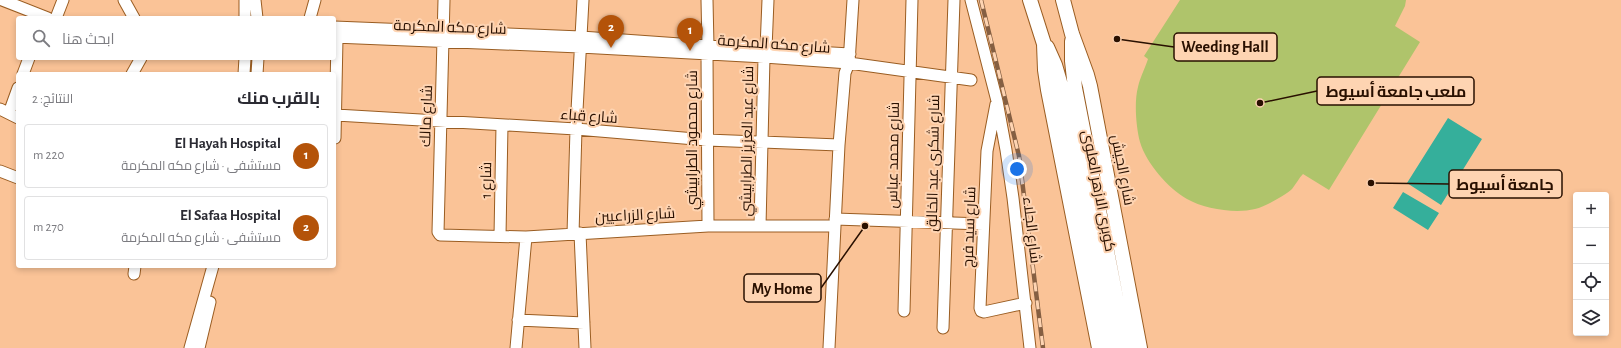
<!DOCTYPE html>
<html lang="ar">
<meta charset="utf-8">
<style>
:root{--surface:#fff;--page:#f7f7f7;--text:#2b2b33;--muted:#7c7c81;--line:#e1e1e2;--accent:#b45309}
body{margin:0;font-family:"Alegreya Sans",Cairo,sans-serif;background:var(--page);color:var(--text);direction:rtl}
.controls{position:absolute;right:12px;bottom:12px;display:grid;overflow:hidden;border-radius:4px;box-shadow:0 2px 6px #0003}
.controls button{width:36px;height:36px;display:grid;place-items:center;padding:0;border:0;border-bottom:1px solid var(--line);background:var(--surface);color:var(--text);font:20px sans-serif}
.you{position:absolute;left:1017px;top:169px;width:14px;height:14px;margin:-10px;border:3px solid #fff;border-radius:50%;background:#1a73e8;box-shadow:0 0 0 6px #1a73e833}
.badge{display:grid;place-items:center;width:26px;height:26px;border-radius:50%;background:var(--accent);color:#fff;font-size:13px;font-weight:700}
.pin{position:absolute;translate:-50% -33px;filter:drop-shadow(0 1px 2px #0008)}
.pin::after{content:'';position:absolute;top:21px;width:14px;height:12px;background:inherit;clip-path:polygon(0 0,100% 0,50% 100%)}
.list{margin:0;padding:0;list-style:none}
h2{display:flex;justify-content:space-between;align-items:center;height:52px;margin:0;padding:0 16px;font-size:17px}
h2 small{font-size:13px;font-weight:400;color:var(--muted)}
.list li{display:grid;grid-template-columns:26px 1fr auto;gap:12px;align-items:center;box-sizing:border-box;height:64px;margin:0 8px 8px;padding:0 8px;border:1px solid var(--line);border-radius:4px}
.list b{display:block;font-size:15px;white-space:nowrap}
.list p{margin:0;font-size:13px;white-space:nowrap;color:var(--muted)}
.list em{font-size:13px;font-style:normal;color:var(--muted)}
.icon{flex:none;width:22px;height:22px;fill:none;stroke:currentColor;stroke-width:2;stroke-linecap:round;stroke-linejoin:round}
.map{position:relative;flex:none;width:1621px;height:348px;overflow:hidden;direction:ltr}
.search{position:absolute;background:var(--surface);box-shadow:0 2px 6px #0003;left:16px;top:16px;width:320px;height:44px;display:flex;align-items:center;gap:10px;box-sizing:border-box;padding:0 14px;border-radius:4px;color:var(--muted);font-size:15px}
.panel{position:absolute;background:var(--surface);box-shadow:0 2px 6px #0003;left:16px;top:72px;width:320px;height:196px;border-radius:4px;direction:rtl}
.map>svg:first-child{display:block}
.green{fill:#afc46b}
.water{fill:#35af9b}
.lines{fill:none;stroke-linecap:round;stroke-linejoin:round}
.minor-casing{stroke:#9a5d22;stroke-width:13}
.major-casing{stroke:#9a5d22;stroke-width:16}
.minor{stroke:#fff;stroke-width:11}
.major{stroke:#fff;stroke-width:14}
.rail-casing{stroke:#855f42;stroke-width:4.5}
.rail{stroke:#fed4b2;stroke-width:3;stroke-dasharray:9;stroke-linecap:butt}
.labels{text-anchor:middle;stroke-width:4;stroke-linejoin:round;paint-order:stroke}
.street-label{font-size:15px;fill:#291000;stroke:#fed4b2}
.leader{fill:none;stroke:#291000;stroke-width:1.5}
.callout-dot{fill:#291000;stroke:#fed4b2;stroke-width:1.5}
.callout{fill:#fed4b2;stroke:#291000;stroke-width:1.5}
.callout-label{font-size:16px;text-anchor:middle;font-weight:bold;fill:#291000}
</style>
<div class="map">
<svg width="1621" height="348" viewBox="0 0 1621 348">
<rect width="100%" height="100%" fill="#fac397"/>
<path class="green" d="M1180,0H1406L1405,6L1395,26L1420,42L1329,190L1303,174C1299,178 1296,184 1292,189C1284,196 1266,206 1255,209C1236,214 1204,209 1187,199C1168,188 1146,163 1140,142C1136,127 1134,102 1138,87C1140,78 1145,68 1148,59L1144,56Z"/>
<path class="water" d="M1448,118L1482,139L1441,205L1407,183Z
M1403,192L1439,213L1428,230L1393,208Z"/>
<g class="lines">
<defs>
<path id="minor" d="M2,0L48,18
M124,0L134,18
M245,0V18
M255,0L257,18
M444,0L438,232L440,235L526,237L708,226H835
M707,0L708,46
M971,0L997,101L1006,150L1013,198L1030,348
M56,18L63,0
M310,18L315,0
M334,27L581,37L708,46L850,54
M334,37L580,47L764,57L849,63L971,80
M766,49L768,0
M707,54L708,226
M23,74L29,58
M132,74L141,58
M244,74L245,58
M257,74L258,58
M996,104L987,151L980,308L981,311L984,312L1026,303
M0,109L18,118
M9,113L18,88
M336,115L576,129L707,140L839,145
M335,138L337,38
M0,171L18,178
M835,219L983,224
M760,226L764,57
M580,233L585,348
M573,234L576,129L583,0
M500,236L502,125
M134,274L135,266
M904,311L912,0
M518,320L584,323
M943,328L954,0
M190,348L213,266
M199,348L210,302
M516,348L526,237
M829,348L839,145L845,73L849,63L853,0"/>
<path id="major" d="M1030,0L1044,44L1045,70L1048,90L1099,348
M1063,0L1072,34L1087,75L1090,86L1140,348
M1072,41V61L1075,88L1126,348
M1047,47L1055,65L1062,89L1112,348"/>
</defs>
<use href="#minor" class="minor-casing"/>
<use href="#major" class="major-casing"/>
<use href="#minor" class="minor"/>
<use href="#major" class="major"/>
<defs>
<path id="rail" d="M981,0L1019,156L1043,348"/>
</defs>
<use href="#rail" class="rail-casing"/>
<use href="#rail" class="rail"/>
</g>
<g class="labels">
<g class="street-label">
<text transform="translate(450 27) rotate(2)" y="5">شارع مكه المكرمة</text>
<text transform="translate(774 44) rotate(4)" y="5">شارع مكه المكرمة</text>
<text transform="translate(426 116) rotate(-88)" y="5">شارع مالك</text>
<text transform="translate(589 116) rotate(4)" y="5">شارع قباء</text>
<text transform="translate(692 140) rotate(-90)" y="5">شارع محمود الطرابيشي</text>
<text transform="translate(747 141) rotate(-89)" y="5">شارع عبد العزيز الطرابيشي</text>
<text transform="translate(893 155) rotate(-89)" y="5">شارع محمد عباس</text>
<text transform="translate(933 163) rotate(-89)" y="5">شارع شكرى عبد الخالق</text>
<text transform="translate(1123 170) rotate(79)" y="5">شارع الجيش</text>
<text transform="translate(486 180) rotate(-89)" y="5">شارع 1</text>
<text transform="translate(1099 191) rotate(79)" y="5">كوبرى الازهر العلوى</text>
<text transform="translate(635 215) rotate(-3)" y="5">شارع الزراعيين</text>
<text transform="translate(969 227) rotate(-88)" y="5">شارع سيد فرج</text>
<text transform="translate(1032 230) rotate(83)" y="5">شارع الجلاء</text>
</g>
</g>
<path class="leader" d="M1117 39L1174 47M1260 103L1317 91M1371 183L1449 184M865 226L821 288"/>
<g class="callout-dot">
<circle cx="1117" cy="39" r="4"/>
<circle cx="1260" cy="103" r="4"/>
<circle cx="1371" cy="183" r="4"/>
<circle cx="865" cy="226" r="4"/>
</g>
<g class="callout">
<rect x="1174" y="33" width="103" height="28" rx="4"/>
<rect x="1317" y="77" width="157" height="28" rx="4"/>
<rect x="1449" y="170" width="113" height="28" rx="4"/>
<rect x="744" y="274" width="77" height="28" rx="4"/>
</g>
<g class="callout-label">
<text x="1225" y="52">Weeding Hall</text>
<text x="1396" y="97">ملعب جامعة أسيوط</text>
<text x="1505" y="190">جامعة أسيوط</text>
<text x="782" y="294">My Home</text>
</g>
</svg>
<div class="controls">
<button>+</button>
<button>−</button>
<button><svg class="icon" aria-label="locate" viewBox="0 0 24 24"><circle cx="12" cy="12" r="6"/><path d="M12 2v4M12 18v4M2 12h4M18 12h4"/></svg></button>
<button><svg class="icon" aria-label="layers" viewBox="0 0 24 24"><path d="M12 4l9 5-9 5-9-5zM3 14l9 5 9-5"/></svg></button>
</div>
<div class="you"></div>
<div class="pin badge" style="left:690px;top:51px">1</div>
<div class="pin badge" style="left:611px;top:48px">2</div>
<div class="search"><svg class="icon" aria-label="search" viewBox="0 0 24 24"><circle cx="10" cy="10" r="6"/><path d="M15 15l6 6"/></svg>ابحث هنا</div>
<section class="panel">
<h2>بالقرب منك<small>النتائج: 2</small></h2>
<ul class="list">
<li><span class="badge">1</span><div><b>El Hayah Hospital</b><p>مستشفى · شارع مكه المكرمة</p></div><em>220 m</em></li>
<li><span class="badge">2</span><div><b>El Safaa Hospital</b><p>مستشفى · شارع مكه المكرمة</p></div><em>270 m</em></li>
</ul>
</section>
</div>
